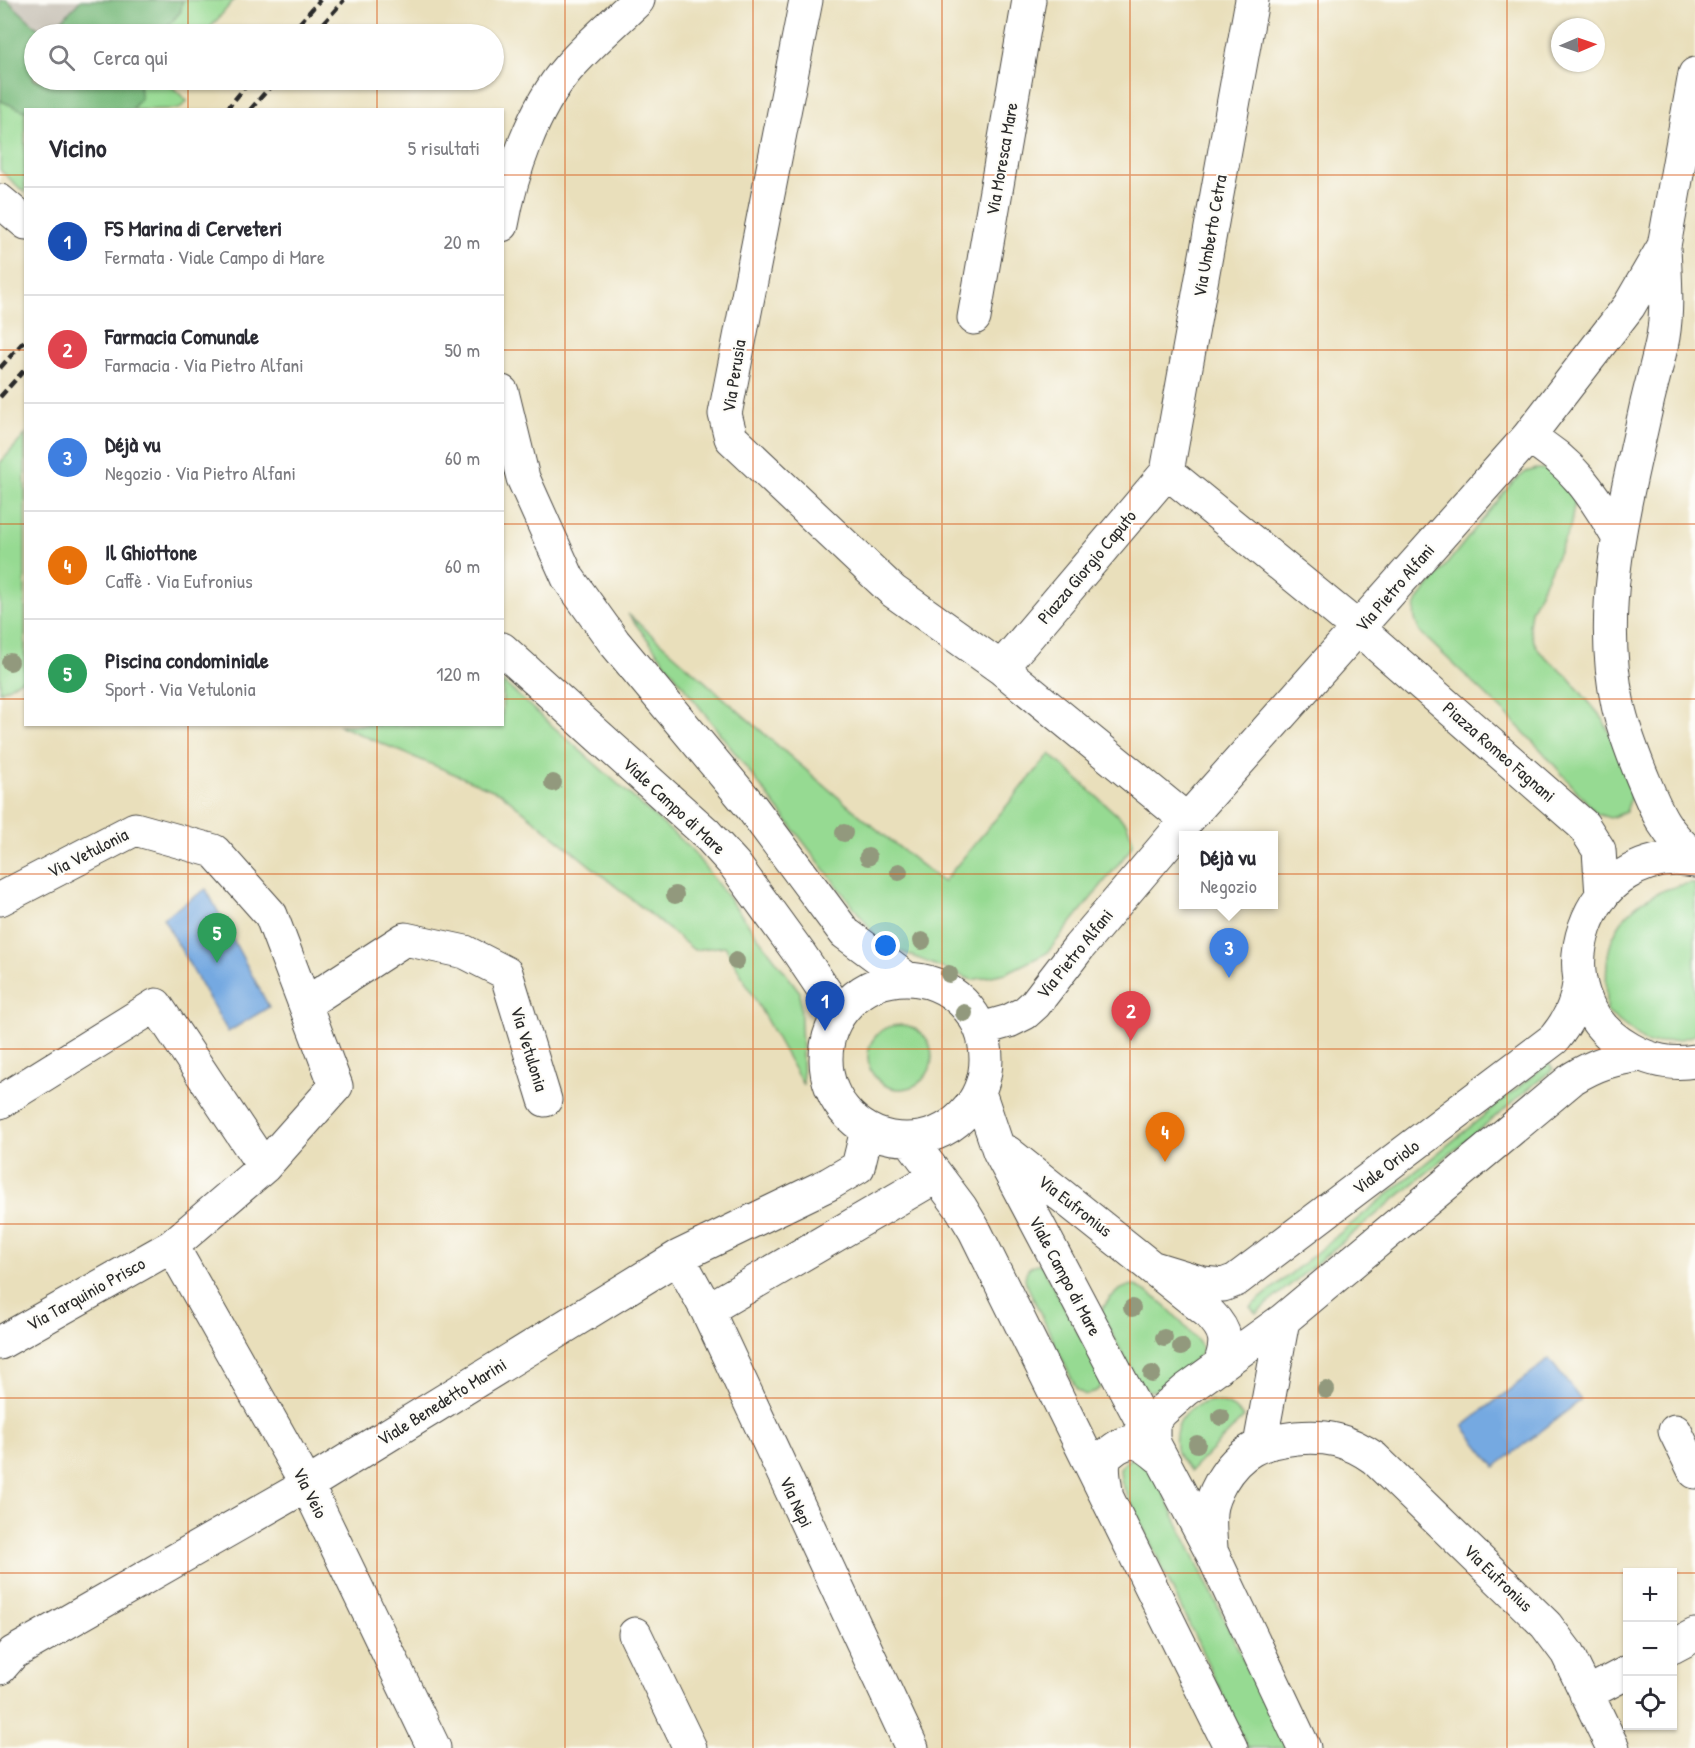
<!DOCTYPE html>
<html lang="it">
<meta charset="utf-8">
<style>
:root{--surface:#fff;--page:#f2f2f3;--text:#2b2b33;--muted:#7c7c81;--line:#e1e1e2;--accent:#7c3aed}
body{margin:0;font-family:"Patrick Hand",sans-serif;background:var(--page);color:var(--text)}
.controls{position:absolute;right:18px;bottom:18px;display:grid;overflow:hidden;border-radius:0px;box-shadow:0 2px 4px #0004}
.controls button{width:54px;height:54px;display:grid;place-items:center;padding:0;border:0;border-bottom:2px solid var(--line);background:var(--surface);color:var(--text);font:30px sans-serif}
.compass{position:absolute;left:1551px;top:18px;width:54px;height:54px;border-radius:50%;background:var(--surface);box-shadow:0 2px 4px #0004;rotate:88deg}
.you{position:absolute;left:886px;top:946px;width:21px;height:21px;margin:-15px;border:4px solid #fff;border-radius:50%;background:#1a73e8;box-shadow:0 0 0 9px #1a73e833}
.badge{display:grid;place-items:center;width:39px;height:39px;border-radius:50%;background:var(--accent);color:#fff;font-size:20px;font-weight:700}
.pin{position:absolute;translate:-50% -50px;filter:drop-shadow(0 2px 3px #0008)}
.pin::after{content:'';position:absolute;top:32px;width:21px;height:18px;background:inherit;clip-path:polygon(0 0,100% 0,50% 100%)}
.popup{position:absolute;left:1179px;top:831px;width:99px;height:78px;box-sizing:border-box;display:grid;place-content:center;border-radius:0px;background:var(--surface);filter:drop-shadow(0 2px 4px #0005);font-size:20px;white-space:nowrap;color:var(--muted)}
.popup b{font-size:22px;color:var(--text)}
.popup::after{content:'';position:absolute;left:50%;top:100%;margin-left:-12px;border:12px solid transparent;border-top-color:var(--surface)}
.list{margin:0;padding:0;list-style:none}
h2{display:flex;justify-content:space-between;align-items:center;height:78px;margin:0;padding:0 24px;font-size:26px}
h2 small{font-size:20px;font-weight:400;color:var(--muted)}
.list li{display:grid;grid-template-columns:39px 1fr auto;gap:18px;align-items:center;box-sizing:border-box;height:108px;padding:0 24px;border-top:2px solid var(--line)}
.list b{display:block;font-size:22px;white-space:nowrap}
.list p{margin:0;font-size:20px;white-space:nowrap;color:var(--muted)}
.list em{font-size:20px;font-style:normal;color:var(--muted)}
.icon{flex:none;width:33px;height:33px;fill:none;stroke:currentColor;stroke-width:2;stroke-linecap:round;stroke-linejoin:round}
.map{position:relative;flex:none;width:1695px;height:1748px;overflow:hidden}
.search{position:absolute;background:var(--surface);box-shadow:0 2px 4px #0004;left:24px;top:24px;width:480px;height:66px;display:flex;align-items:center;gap:15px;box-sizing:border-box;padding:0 21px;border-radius:33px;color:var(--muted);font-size:22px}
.panel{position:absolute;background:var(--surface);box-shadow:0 2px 4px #0004;left:24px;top:108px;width:480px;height:618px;border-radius:0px}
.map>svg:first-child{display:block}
.industrial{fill:#c9c3b8}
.green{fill:#96da92;stroke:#60825e;stroke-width:1.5}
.forest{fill:#78ba7c;stroke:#527254;stroke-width:1.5}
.water{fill:#74a9e1;stroke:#506a86;stroke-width:1.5}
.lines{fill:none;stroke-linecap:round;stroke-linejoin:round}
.minor-casing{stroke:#484641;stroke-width:35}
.minor{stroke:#fff;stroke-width:33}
.rail{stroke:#2b2b2b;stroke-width:4.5;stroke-dasharray:9 4.5;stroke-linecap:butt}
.tree{fill:#92997d}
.grid{fill:none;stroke:#d5540f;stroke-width:1.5;stroke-opacity:0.55}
.labels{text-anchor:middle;stroke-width:4.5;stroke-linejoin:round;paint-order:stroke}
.street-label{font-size:18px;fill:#2b2b2b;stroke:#fdfcf7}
</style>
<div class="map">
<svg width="1695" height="1748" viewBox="0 0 1695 1748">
<rect width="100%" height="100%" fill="#fdfcf7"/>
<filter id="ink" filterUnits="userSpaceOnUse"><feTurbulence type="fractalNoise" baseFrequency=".0167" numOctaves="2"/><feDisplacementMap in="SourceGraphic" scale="12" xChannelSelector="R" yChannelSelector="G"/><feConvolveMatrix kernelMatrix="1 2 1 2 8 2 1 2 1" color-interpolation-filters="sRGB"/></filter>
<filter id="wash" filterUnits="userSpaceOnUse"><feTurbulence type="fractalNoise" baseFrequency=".008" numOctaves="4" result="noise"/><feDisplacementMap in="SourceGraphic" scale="24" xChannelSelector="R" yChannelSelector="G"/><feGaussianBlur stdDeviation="1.35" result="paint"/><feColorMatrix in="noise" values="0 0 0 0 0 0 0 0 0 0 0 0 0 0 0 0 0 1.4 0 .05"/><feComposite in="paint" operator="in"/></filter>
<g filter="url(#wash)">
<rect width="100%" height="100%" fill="#e9dfbb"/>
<path class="industrial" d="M7,0H81L48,34H44Z"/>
<path class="green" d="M182,0H234L205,34H161L181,11Z
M138,80H167L166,81L187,101L179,109L131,110L141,98Z
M0,100L25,111V193L0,170Z
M25,435V678L0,692V463Z
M1536,469H1546L1556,473L1574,495V506L1570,528L1531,611L1529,626L1533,640L1540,652L1567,676L1603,719L1621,759L1632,794L1626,812L1610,818L1597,814L1542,751L1504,712L1420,632C1414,620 1412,612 1418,600L1511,484L1526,472Z
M628,614C732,705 834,798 943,882L1050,754L1127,824L1133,842L1129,851L1047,953L1006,973L972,980L882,944Z
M503,682L691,849L800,992L803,1085L725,946L694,950L502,794L338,725L502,724Z
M1691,883H1695V1035L1677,1040L1648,1044L1607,1012C1607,990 1604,964 1611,943C1623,906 1656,889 1691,883Z
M868 1057a32 32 0 1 1 64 0a32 32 0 1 1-64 0Z
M1548,1063L1553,1069L1256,1313L1250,1307Z
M1041,1264L1102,1377L1101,1387L1096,1391L1085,1395L1077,1390L1026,1283C1023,1272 1029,1264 1041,1264Z
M1133,1285C1161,1296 1182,1323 1201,1345L1202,1351L1199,1356L1157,1390L1149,1391L1137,1382L1101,1312C1108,1298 1117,1288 1133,1285Z
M1211,1401C1224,1402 1234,1406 1244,1417L1191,1471C1187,1466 1182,1462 1179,1457C1175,1450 1175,1442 1176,1434C1180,1414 1191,1405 1211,1401Z
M1134,1458L1145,1461L1159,1484L1286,1748H1248L1121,1481L1120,1468L1128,1460Z"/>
<path class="forest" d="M0,0H7L44,34H34V80H138L141,98L131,110L25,111L1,101Z
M81,0H182L181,11L161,34H48Z"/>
<path class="water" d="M206,889L269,1007L228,1032L163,918Z
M1549,1359L1581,1400L1495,1467L1463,1426Z"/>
</g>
<g filter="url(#ink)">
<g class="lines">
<defs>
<path id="minor" d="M806,0L725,414L731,438L893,591L1001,668
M0,201L26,223
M502,225C511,174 533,108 568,68C589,44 615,22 638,0
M1664,246C1665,276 1668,307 1663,337C1659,359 1652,381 1647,403C1626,501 1596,604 1618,705C1623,729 1632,751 1641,774C1655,808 1664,834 1695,856
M974,318L1029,0
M502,392L523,478L568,578L614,642L752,808L845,933L906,978
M1528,437C1572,461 1594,495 1618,537
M1167,472L1359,629L1583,825L1599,850L1602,896
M502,649L706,833L735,865L799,953L828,996L838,1016
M1187,820L1001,668L1167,472L1252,0
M1695,861C1586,841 1532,995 1630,1049C1651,1061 1671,1065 1695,1061
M0,899L135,829L214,851L271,915L336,1086L264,1167L172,1246L0,1343
M826 1059a80 80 0 1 1 160 0a80 80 0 1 1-160 0Z
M305,1004L405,939L465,952L506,973L545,1100
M981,1029L1009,1021L1025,1013L1035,1004L1079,947L1187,820L1528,437L1629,306L1664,246L1695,74
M979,1092L999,1151L1212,1553L1304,1748
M0,1102L156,1005L264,1167
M910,1140L961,1208L975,1231L1231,1748
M1007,1152L1209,1313C1228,1332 1228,1343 1219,1367
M172,1246L307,1485L434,1748
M678,1257L707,1310L912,1748
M1154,1268L1203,1283L1223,1285L1236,1280L1554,1039C1568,1022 1576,1006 1579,984
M707,1310L937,1176
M1675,1431L1695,1472
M1260,1445L1283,1320
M1157,1451L1153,1439V1422L1162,1411L1186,1390L1283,1320L1573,1078C1596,1064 1615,1058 1641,1055
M1106,1492C1105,1482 1102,1471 1104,1462C1105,1455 1111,1452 1116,1448C1134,1436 1145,1445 1159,1457
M1211,1548C1210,1536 1209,1524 1210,1512C1211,1501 1216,1491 1221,1482C1240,1450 1261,1442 1296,1438C1327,1435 1348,1440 1374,1458L1546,1625L1567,1653L1613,1748
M635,1634L690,1748
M1672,1647L1695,1635
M0,1668L13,1653L307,1485L678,1257L829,1184L858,1167L867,1130
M1586,1694L1628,1672"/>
</defs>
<use href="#minor" class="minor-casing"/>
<use href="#minor" class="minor"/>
<path class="rail" d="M290,34L320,0
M314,34L344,0
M226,110L251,80
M250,110L276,80
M0,368L26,339
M0,397L26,368"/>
</g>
<g class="tree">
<circle cx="10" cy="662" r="9"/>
<circle cx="553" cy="783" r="9"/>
<circle cx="844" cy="833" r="9"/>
<circle cx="868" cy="857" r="9"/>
<circle cx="899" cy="872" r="9"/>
<circle cx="675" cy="895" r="9"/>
<circle cx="922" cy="941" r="9"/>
<circle cx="736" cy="961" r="9"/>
<circle cx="949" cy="974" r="9"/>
<circle cx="964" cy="1013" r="9"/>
<circle cx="1132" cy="1308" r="9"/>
<circle cx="1164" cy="1338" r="9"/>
<circle cx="1181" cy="1347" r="9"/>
<circle cx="1152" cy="1374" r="9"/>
<circle cx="1326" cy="1390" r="9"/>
<circle cx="1221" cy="1417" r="9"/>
<circle cx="1197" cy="1444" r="9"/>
</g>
</g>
<path class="grid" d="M188,0V34M377,0V34M565,0V1748M753,0V1748M942,0V1748M1130,0V1748M1318,0V1748M1507,0V1748M188,80V110M377,80V110M0,175H26M502,175H1695M0,350H26M502,350H1695M0,524H26M502,524H1695M0,699H26M502,699H1695M188,724V1748M377,724V1748M0,874H1695M0,1049H1695M0,1224H1695M0,1398H1695M0,1573H1628M1672,1573H1695"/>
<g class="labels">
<g class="street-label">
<text transform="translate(1002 159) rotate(-80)" y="6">Via Moresca Mare</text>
<text transform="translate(1210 236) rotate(-80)" y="6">Via Umberto Cetra</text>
<text transform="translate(734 376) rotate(-81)" y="6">Via Perusia</text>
<text transform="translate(1087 567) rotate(-50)" y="6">Piazza Giorgio Caputo</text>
<text transform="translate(1395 588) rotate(-49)" y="6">Via Pietro Alfani</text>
<text transform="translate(1499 752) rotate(41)" y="6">Piazza Romeo Fagnani</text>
<text transform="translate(674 806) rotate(43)" y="6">Viale Campo di Mare</text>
<text transform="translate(88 853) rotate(-27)" y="6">Via Vetulonia</text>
<text transform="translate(1075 954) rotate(-51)" y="6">Via Pietro Alfani</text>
<text transform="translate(529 1049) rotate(73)" y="6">Via Vetulonia</text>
<text transform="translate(1386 1167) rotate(-37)" y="6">Viale Oriolo</text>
<text transform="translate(1075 1206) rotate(38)" y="6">Via Eufronius</text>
<text transform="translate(1065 1276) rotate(62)" y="6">Viale Campo di Mare</text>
<text transform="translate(86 1294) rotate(-29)" y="6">Via Tarquinio Prisco</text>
<text transform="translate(442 1402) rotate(-32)" y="6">Viale Benedetto Marini</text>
<text transform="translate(310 1493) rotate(63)" y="6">Via Veio</text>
<text transform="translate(796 1502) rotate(65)" y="6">Via Nepi</text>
<text transform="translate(1498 1578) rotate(44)" y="6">Via Eufronius</text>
</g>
</g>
</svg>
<div class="controls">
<button>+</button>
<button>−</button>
<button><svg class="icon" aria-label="locate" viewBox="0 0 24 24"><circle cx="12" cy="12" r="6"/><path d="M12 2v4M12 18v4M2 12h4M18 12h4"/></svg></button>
</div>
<svg class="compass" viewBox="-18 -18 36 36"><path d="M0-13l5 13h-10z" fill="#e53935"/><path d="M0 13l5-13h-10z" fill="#7c7c81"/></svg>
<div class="you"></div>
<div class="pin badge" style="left:825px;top:1031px;background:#1a4fb4">1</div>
<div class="pin badge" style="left:1131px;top:1041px;background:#e0444e">2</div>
<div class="pin badge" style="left:1229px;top:978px;background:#3f7fe0">3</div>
<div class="popup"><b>Déjà vu</b>Negozio</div>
<div class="pin badge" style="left:1165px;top:1162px;background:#e8710a">4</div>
<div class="pin badge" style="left:217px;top:963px;background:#2e9e5b">5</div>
<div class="search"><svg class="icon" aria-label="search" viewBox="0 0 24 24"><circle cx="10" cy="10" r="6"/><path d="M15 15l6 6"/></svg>Cerca qui</div>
<section class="panel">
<h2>Vicino<small>5 risultati</small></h2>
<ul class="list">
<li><span class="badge" style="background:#1a4fb4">1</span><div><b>FS Marina di Cerveteri</b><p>Fermata · Viale Campo di Mare</p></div><em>20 m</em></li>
<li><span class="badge" style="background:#e0444e">2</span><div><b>Farmacia Comunale</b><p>Farmacia · Via Pietro Alfani</p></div><em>50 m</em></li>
<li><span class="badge" style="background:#3f7fe0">3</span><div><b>Déjà vu</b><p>Negozio · Via Pietro Alfani</p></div><em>60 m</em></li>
<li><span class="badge" style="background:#e8710a">4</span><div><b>Il Ghiottone</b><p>Caffè · Via Eufronius</p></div><em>60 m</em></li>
<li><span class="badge" style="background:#2e9e5b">5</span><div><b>Piscina condominiale</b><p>Sport · Via Vetulonia</p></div><em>120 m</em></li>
</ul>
</section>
</div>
